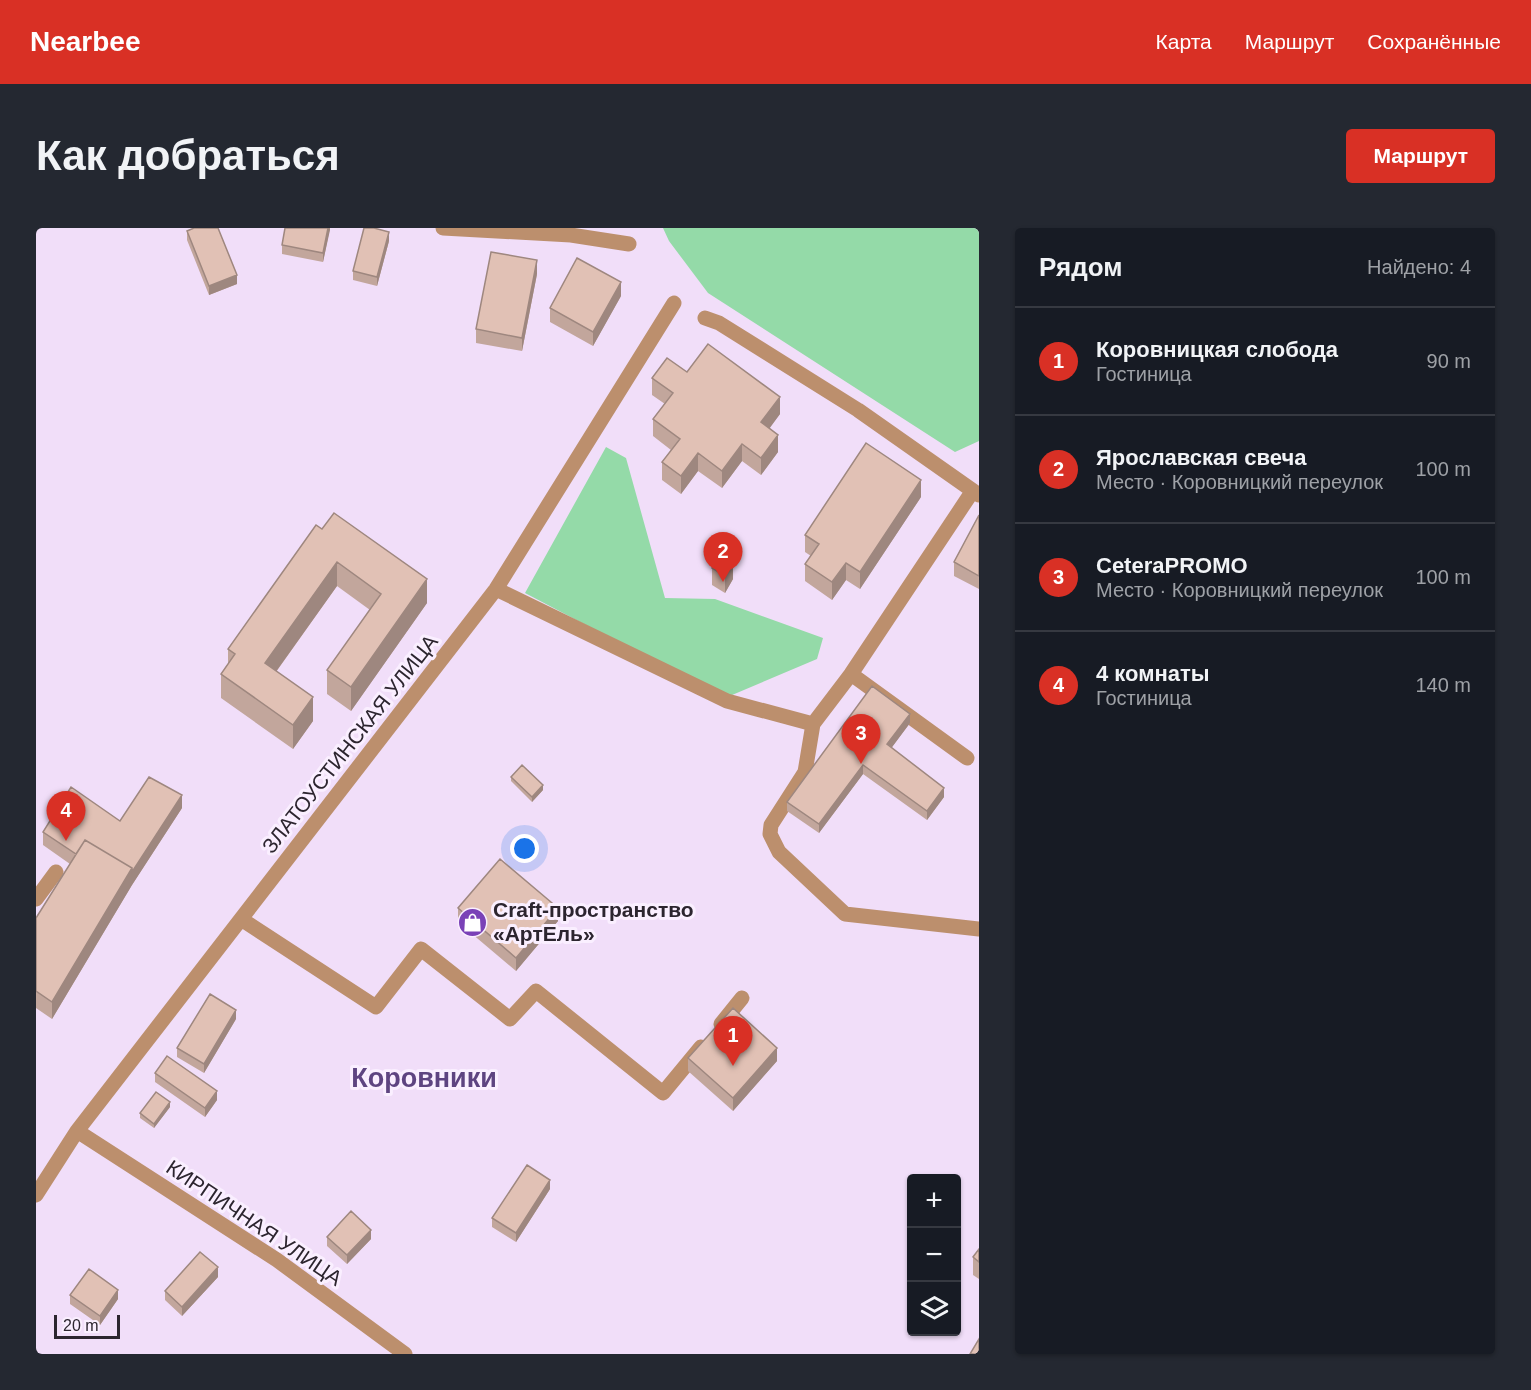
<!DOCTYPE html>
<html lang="ru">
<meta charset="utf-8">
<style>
:root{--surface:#171b24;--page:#242831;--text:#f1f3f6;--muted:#9ea1a6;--line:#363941;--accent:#d93025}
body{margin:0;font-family:Arial,sans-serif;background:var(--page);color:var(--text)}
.controls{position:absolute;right:18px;bottom:18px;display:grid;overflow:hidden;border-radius:6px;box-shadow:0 2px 4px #0004}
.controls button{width:54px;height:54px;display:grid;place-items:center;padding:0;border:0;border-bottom:2px solid var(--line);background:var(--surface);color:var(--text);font:30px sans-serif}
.scale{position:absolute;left:18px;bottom:15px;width:66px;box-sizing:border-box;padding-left:6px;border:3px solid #2c252f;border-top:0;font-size:16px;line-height:21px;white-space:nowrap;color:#2c252f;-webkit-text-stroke:4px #faefff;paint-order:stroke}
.you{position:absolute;left:489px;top:621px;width:21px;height:21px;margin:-15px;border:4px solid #fff;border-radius:50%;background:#1a73e8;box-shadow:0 0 0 9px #1a73e833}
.badge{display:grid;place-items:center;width:39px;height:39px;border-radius:50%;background:var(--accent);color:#fff;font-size:20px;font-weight:700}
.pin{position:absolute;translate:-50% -50px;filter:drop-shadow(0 2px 3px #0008)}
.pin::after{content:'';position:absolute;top:32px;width:21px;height:18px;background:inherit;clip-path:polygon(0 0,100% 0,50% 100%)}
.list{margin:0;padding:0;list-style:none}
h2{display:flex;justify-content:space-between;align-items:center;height:78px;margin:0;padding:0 24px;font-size:26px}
h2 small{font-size:20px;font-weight:400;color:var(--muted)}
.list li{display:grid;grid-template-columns:39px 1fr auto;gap:18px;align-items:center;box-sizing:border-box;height:108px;padding:0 24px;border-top:2px solid var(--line)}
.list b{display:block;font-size:22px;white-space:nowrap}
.list p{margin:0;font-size:20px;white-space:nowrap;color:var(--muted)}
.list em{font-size:20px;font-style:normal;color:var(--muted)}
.icon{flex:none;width:33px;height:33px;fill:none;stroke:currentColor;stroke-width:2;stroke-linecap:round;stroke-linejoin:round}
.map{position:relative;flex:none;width:943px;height:1126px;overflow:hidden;border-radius:6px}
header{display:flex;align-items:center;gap:36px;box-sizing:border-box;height:84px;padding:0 30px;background:var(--accent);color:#fff}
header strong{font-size:28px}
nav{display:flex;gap:33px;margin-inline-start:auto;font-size:21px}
.intro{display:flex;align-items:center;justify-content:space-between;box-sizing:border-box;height:144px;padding:0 36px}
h1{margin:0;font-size:42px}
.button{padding:15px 27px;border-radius:6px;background:var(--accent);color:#fff;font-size:21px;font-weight:700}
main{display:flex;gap:36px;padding:0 36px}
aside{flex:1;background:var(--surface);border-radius:6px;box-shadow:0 2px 4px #0004}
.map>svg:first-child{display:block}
.green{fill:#94daa8}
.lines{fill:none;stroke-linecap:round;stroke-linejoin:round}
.minor{stroke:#bc8f6d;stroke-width:15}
.wall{fill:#c2a69c}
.shaded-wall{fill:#9e877f}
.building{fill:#e1c1b5;stroke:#9e877f;stroke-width:1.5}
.labels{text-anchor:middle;stroke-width:6;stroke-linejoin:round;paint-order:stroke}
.street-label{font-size:21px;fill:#2c252f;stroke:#faefff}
.poi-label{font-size:21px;font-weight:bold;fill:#2c252f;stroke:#faefff;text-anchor:start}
.district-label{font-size:27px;font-weight:bold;fill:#5e4481;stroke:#faefff}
</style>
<header>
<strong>Nearbee</strong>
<nav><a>Карта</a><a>Маршрут</a><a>Сохранённые</a></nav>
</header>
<div class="intro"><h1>Как добраться</h1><a class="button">Маршрут</a></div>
<main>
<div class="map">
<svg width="943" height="1126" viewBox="0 0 943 1126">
<rect width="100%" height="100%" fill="#f1def9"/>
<path class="green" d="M627,0H943V213L919,224L672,65L633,13Z
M570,219L590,230L629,370L679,371L787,410L781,431L689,470L489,365Z"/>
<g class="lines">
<path class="minor" d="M407,0L535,7L593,16
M669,90L683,95L822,182L943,267
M460,361L691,473L777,496L815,446L936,264
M815,446L931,530
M777,496L769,544L735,597L734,606L743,624L809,686L943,701
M0,671L20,644
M205,691L340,779L385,721L474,791L500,763L627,865L665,819
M685,796L706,770
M41,903L241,1032L369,1126
M0,967L41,903L460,361L638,75"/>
</g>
<path class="wall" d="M294,0L287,34L246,26V17Z
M151,3L201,56L173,67L151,12Z
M353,13L341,58L317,52V43Z
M501,46L486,123L440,115V101Z
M585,68L557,118L514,94V80Z
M651,144L744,186L733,200L742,224L725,247L706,233L686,260L662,243L645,266L626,252V234L635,222L617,208V191L629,176L616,167V150Z
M885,269L824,361L810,352L796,372L769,353V336L775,328L769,324V307Z
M943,287V361L918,348V334Z
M280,297L391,375L315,483L291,466V442L334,382L301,358L240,444L277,493L257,521L185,470V446L192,436V421Z
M676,340L697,351L689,365L676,357Z
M874,495L855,520L908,569L891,592L827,546L783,605L751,583V574Z
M475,549L507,562L496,574L475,553Z
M146,580L96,657L16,791L0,780V690L34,636L7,617V604L84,593Z
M422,680L522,693L480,743L422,694Z
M200,791L168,845L141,829V820Z
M652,830L741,833L697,883L652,843Z
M119,845L181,872L169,889L119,854Z
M134,879L118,900L104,890V885Z
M514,961L480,1014L456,999V990Z
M291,1009L335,1011L311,1036L291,1018Z
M943,1021V1051L937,1047V1029Z
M182,1049L146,1088L129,1072V1063Z
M34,1067L82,1071L64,1097L34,1076Z"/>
<path class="shaded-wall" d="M292,0H294V2L287,34V25Z
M353,4V13L341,58V49Z
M501,32V46L486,123V110Z
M201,47V56L173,67V58Z
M585,54V68L557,118V104Z
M744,169V186L725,212V194Z
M742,207V224L725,247V230Z
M706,216V233L686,260V243Z
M662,225V243L645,266V248Z
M885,252V269L824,361V344Z
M301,334V358L229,459V435Z
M697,334V351L689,365V348Z
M810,335V352L796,372V354Z
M391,351V375L315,483V459Z
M277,469V493L257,521V497Z
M874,486V495L851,526V516Z
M827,537V546L783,605V596Z
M507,557V562L496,574V569Z
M908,560V569L891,592V583Z
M146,567V580L96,657L16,791V774L96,640Z
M522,680V693L480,743V730Z
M200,782V791L168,845V836Z
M741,820V833L697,883V870Z
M181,863V872L169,889V880Z
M134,874V879L118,900V896Z
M514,952V961L480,1014V1005Z
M335,1002V1011L311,1036V1027Z
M182,1039V1049L146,1088V1079Z
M82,1062V1071L64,1097V1088Z"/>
<path class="building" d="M158,0H182L201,47L173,58L151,3Z
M249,0H292L287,25L246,17Z
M328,0H338L353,4L341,49L317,43Z
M455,24L501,32L486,110L440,101Z
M541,30L585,54L557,104L514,80Z
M672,116L744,169L725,194L742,207L725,230L706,216L686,243L662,225L645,248L626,234L644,211L617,191L637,165L616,150L631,130L651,144Z
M830,215L885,252L824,344L810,335L796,354L769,336L783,316L769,307Z
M298,285L391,351L315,459L291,442L345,366L301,334L229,435L277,469L257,497L185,446L199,426L192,421L280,297L286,301Z
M943,287V348L918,334Z
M684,326L697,334L689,348L676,340Z
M836,458L874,486L851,516L908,560L891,583L827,537L783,596L751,574Z
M486,537L507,557L496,569L475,549Z
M113,549L146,567L96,644V640L49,612L40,626L7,604L35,559L84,593Z
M49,612L96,640L16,774L0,763V690Z
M464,631L522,680L480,730L422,680Z
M174,766L200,782L168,836L141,820Z
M697,780L741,820L697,870L652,830Z
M131,828L181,863L169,880L119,845Z
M120,864L134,874L118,896L104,885Z
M491,937L514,952L480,1005L456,990Z
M315,983L335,1002L311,1027L291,1009Z
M943,1021V1034L937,1029Z
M164,1024L182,1039L146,1079L129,1063Z
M53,1041L82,1062L64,1088L34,1067Z
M943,1111V1126H934Z"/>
<defs>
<symbol id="shop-disc" viewBox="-11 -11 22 22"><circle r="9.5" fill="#7a41b7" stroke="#faefff"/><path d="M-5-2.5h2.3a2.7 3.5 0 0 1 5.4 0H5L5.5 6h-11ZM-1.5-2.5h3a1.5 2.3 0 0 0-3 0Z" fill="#fff"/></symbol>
</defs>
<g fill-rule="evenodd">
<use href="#shop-disc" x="420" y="678" width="33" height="33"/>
</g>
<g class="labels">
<g class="street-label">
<text transform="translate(314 516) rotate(-52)" y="7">ЗЛАТОУСТИНСКАЯ УЛИЦА</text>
<text transform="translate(218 995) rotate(34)" y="7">КИРПИЧНАЯ УЛИЦА</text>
</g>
<g class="poi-label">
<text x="457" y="689">Craft-пространство<tspan x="457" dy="24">«АртЕль»</tspan></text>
</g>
<g class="district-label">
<text x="388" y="859">Коровники</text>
</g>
</g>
</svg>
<div class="controls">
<button>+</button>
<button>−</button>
<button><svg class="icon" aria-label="layers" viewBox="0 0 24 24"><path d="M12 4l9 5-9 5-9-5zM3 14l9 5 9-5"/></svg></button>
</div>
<div class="scale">20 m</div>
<div class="you"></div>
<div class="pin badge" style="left:697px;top:838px">1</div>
<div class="pin badge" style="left:687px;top:354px">2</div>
<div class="pin badge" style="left:825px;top:536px">3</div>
<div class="pin badge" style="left:30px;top:613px">4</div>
</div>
<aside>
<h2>Рядом<small>Найдено: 4</small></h2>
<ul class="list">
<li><span class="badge">1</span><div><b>Коровницкая слобода</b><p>Гостиница</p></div><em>90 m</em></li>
<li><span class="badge">2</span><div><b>Ярославская свеча</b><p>Место · Коровницкий переулок</p></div><em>100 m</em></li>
<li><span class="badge">3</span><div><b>CeteraPROMO</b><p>Место · Коровницкий переулок</p></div><em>100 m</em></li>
<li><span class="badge">4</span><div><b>4 комнаты</b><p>Гостиница</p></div><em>140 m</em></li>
</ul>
</aside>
</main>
